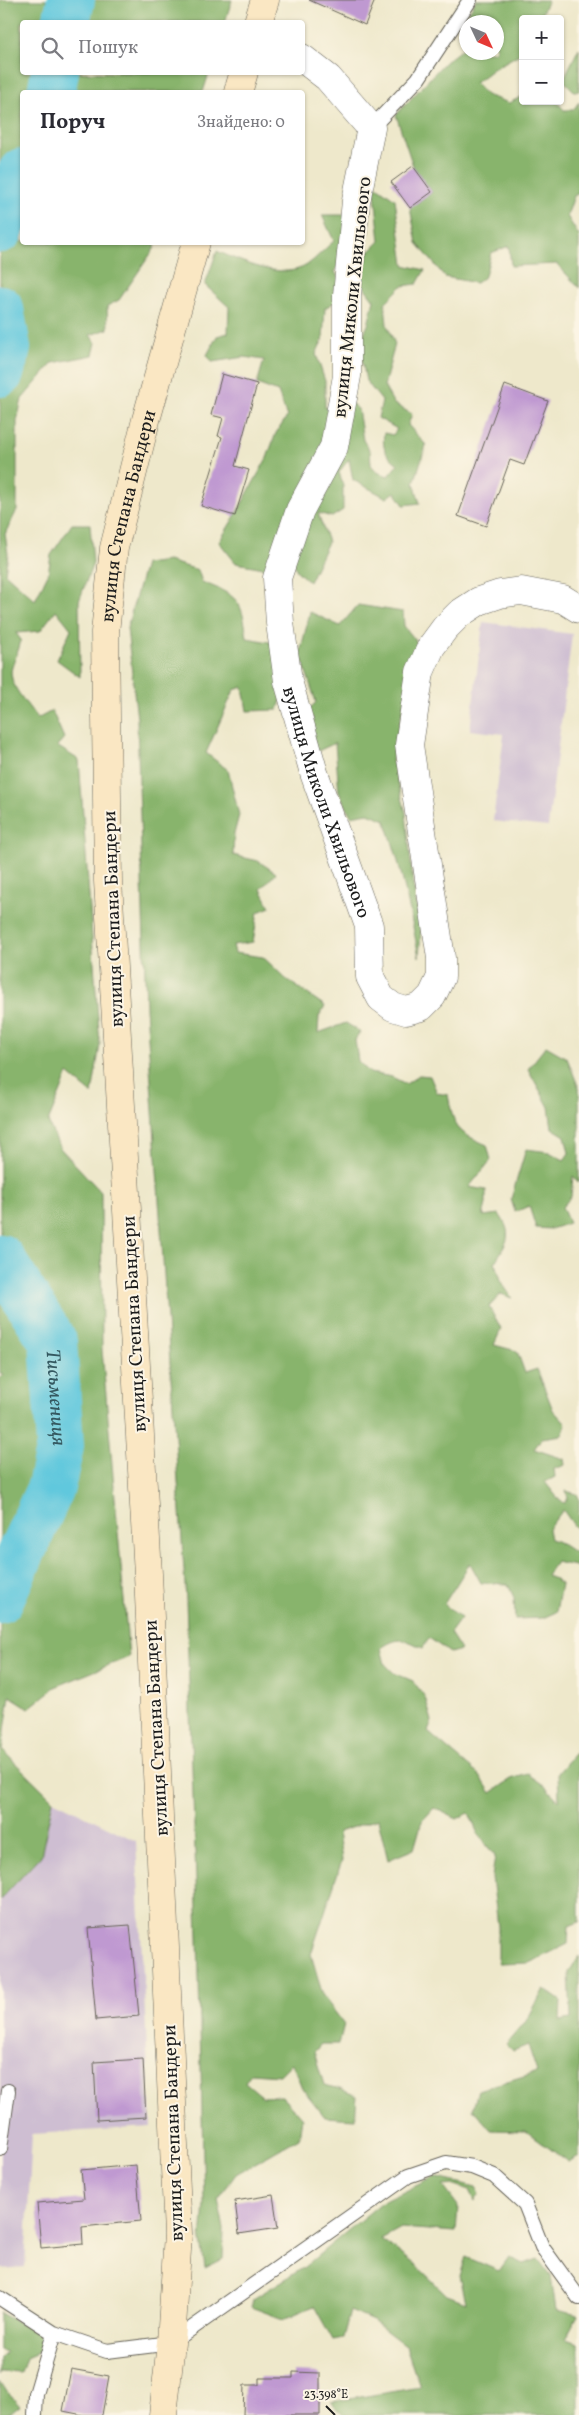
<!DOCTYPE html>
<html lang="uk">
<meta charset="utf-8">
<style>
:root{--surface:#fff;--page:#f2f2f3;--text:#2b2b33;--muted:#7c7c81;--line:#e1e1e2}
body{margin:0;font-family:Vollkorn,serif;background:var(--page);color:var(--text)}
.controls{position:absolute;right:15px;top:15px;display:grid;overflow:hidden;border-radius:5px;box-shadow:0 1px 4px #0004}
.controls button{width:45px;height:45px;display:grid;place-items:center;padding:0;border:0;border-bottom:1px solid var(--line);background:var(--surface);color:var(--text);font:25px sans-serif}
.compass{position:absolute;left:459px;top:15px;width:45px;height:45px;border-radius:50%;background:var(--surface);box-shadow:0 1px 4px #0004;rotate:134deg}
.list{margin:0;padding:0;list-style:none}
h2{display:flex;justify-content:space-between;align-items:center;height:65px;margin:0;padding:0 20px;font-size:21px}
h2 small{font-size:16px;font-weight:400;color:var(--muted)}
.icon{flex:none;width:28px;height:28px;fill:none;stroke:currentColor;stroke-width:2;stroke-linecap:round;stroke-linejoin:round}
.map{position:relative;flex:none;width:579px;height:2415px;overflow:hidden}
.search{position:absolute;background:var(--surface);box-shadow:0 1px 4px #0004;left:20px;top:20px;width:285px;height:55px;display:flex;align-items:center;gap:12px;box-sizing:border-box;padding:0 18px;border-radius:5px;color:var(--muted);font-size:19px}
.panel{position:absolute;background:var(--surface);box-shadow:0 1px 4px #0004;left:20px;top:90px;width:285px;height:155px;border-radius:5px}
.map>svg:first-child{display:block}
.industrial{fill:#cebed2}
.forest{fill:#88b46c;stroke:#526844}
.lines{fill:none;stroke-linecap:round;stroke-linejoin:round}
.river{stroke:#61c8dd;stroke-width:48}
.building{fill:#bf99d1}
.service-casing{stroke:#666359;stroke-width:16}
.minor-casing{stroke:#666359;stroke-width:29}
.secondary-casing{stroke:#666359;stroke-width:29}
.service{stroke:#fff;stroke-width:14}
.minor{stroke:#fff;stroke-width:28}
.secondary{stroke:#fae7c3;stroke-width:28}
.ticks{fill:none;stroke:#1c1c1c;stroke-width:2}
.labels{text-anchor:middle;stroke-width:4;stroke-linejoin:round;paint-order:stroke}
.street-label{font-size:19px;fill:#1c1c1c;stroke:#fcf5e5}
.water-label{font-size:20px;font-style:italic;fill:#345860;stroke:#fcf5e5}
.ticks-label{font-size:12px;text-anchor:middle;fill:#1c1c1c;stroke:#fcf5e5;stroke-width:4;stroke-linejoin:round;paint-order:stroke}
</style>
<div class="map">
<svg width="579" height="2415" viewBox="0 0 579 2415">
<rect width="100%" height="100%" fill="#fcf5e5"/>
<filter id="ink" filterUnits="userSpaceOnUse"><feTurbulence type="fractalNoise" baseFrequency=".02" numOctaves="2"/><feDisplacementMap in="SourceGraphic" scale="10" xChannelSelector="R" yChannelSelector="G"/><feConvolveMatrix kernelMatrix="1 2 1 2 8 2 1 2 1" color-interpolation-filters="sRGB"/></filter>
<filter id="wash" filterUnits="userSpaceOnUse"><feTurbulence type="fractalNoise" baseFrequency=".0096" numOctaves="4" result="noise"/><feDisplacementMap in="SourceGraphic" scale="20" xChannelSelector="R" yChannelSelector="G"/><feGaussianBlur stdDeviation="1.12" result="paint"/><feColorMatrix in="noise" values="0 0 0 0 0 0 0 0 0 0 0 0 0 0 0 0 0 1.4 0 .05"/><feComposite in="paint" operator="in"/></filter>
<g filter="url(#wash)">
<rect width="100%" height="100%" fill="#eee8cb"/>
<path class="industrial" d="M483,622L572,634L548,827L493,821L504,734L470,730Z
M53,1800L136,1841L151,2127L32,2134L25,2267L0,2269V1900L41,1856Z"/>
<path class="forest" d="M0,0H232L225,22H22V72L209,73L203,92H22V242L156,243L154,249L119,300L107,306L108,329L90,335L96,343L93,355L53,363L22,399L17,421V510L5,534L8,554L5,573L35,600L48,574L51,555L72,524H90L93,563L79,601L80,677L57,660L71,629L56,610L40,631L16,633L21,640C19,650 15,658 12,667C7,685 28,703 37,719L52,711L64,738L57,746L79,760L100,1045L92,1094L68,1074L48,1122L60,1148L101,1192L102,1350L129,1657L55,1687L29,1708L10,1696L2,1750L53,1800L41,1856L0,1900V1378L3,1374L0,1373Z
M476,0H548L539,19H523V52L493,69L475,83L486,95L509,103L523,96V101H556L564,110H573L579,102V193L574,196L567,216L579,236V288L557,264L511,266L509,246L491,253L485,276L476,283L445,277L417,243L410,208L432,192L413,166L396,115L445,62L466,46V52H496V22H489L468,14Z
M579,48V91L575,92L563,80Z
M374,184L395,199L404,265L425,270L417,284L402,286L385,303L387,325L395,344L384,386L394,404L412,414L408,425L426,445L414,483L420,503L404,505L395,492L387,498L353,480L349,459L339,472L343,486V510L332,517L318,513L328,542L309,582L297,571L290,556L270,579L264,568L236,563L219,542L235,516L267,458L276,433L287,417L278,392L257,384L264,360L244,357L212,362L207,355L217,336L228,333L229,307L205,285L217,251C240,261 283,281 307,265C317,258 325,248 334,241L322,215H347L346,249L335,272L343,284L339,299L325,308L323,339L316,354L325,381V408L351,403L358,409L363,440L370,451L371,465L377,472L388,476L398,464C385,454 382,449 384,433L393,435L397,429L378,418L382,401L366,381L359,344L368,325L374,300L361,283L368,253L380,241Z
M168,561L198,570L202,582C238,596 242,599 247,638L275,643L282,697L278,710L247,711L243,687L234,690L206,753L228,770L239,815L234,834L233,855L258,861L276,873L261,889L270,907L258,912L253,942L233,945L235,953L263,957L286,979L325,1006L319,1016L318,1033L346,1023L360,1032L355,1040L358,1061L370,1073L392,1077L406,1084L419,1075L430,1076L437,1093L448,1095C455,1129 455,1131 487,1145L491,1160L469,1187L486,1190V1204L483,1216L499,1214C514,1235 507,1242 495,1262L502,1283L512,1298L501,1294L489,1307L501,1329L494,1345L517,1351L525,1373L537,1369L553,1410L566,1424L562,1435L542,1438L534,1449L564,1459L565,1465L554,1469L555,1477L545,1482L560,1501L565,1503L568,1498L566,1491L577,1494L579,1499V1527H575L563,1510L548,1529L550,1539C562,1542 568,1550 579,1554V1567L556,1562L547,1575L561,1584L556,1612L543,1618L515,1619L514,1598L508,1584L481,1583L470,1563L444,1604L461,1618L450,1633L461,1650L450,1653L429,1638L423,1648C405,1639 399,1636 381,1648L385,1664L394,1673L413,1681L425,1697L432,1721L428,1732L480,1776L491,1793L511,1779L528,1774L545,1786L559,1801L558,1773L574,1754L579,1753V1922L569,1926L568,1944L529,1963L498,1964V1926L492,1877L495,1856L478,1834L469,1813L457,1819L434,1808L422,1821L414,1849L388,1860L378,1819L338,1832L342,1860L311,1954L323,1996L344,2024L339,2044H321L314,2052L324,2085L337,2088L357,2096L355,2119L325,2117L302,2088L292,2063L280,2075L251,2073L245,2082L263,2097L282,2096L302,2118L299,2138L236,2174L218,2199L224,2229L223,2259L205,2268L201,2241L204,2203L198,1936L186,1600L146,1008L137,719L127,628L145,564Z
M358,605L403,612L404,626L417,642L392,760L406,813L413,884L421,931L419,957C410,911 401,864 385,820L368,813L351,816L339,792L335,743L316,752L308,711L316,702L300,653L310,612L340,626Z
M546,1046L567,1058L579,1088V1183L573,1176L571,1197L562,1207L569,1223L551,1229L536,1228L529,1206L515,1212L511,1199L526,1149L549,1152L564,1160L569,1153L565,1136L552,1128L549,1107L528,1069Z
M579,1956V2156L568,2162L526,2131L491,2130L473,2109L478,2090L537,2072L528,2045L513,2051L506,2044L527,2020L544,1989L561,2001L560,2021L571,2019L569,1972Z
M434,2177L476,2187L480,2194L475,2201L470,2190L455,2185L443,2186L458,2206L456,2232L401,2228L381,2239L416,2265L447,2295L466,2302L460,2276L466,2257L499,2271L509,2257L524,2264L538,2259L551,2276L556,2310L578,2315L565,2339L579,2343V2415H344L331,2402L420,2387L406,2346L373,2321L350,2311L343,2338L333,2340L314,2306L283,2319L251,2307L253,2299L303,2268L381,2203Z
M0,2313L43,2335L42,2351L26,2358L21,2373L1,2372L0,2375V2358L6,2352L0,2350Z
M0,2381L7,2392L20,2406L11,2413L0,2414Z"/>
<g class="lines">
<g class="river">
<path d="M66,22L71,0"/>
<path d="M51,92L55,72"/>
<path d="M0,229L22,172"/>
<path d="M0,309L7,348L0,373"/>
<path id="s1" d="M0,1258L53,1341L60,1446L51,1487L0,1599"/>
</g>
</g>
<g id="blocks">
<path class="building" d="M309,0H375L365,25Z
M413,166L432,192L410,208L391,182Z
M222,374L257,384L235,466L249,470L235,516L201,506L222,437L218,436L223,418L211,415Z
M505,385L548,401L524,465L510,460L486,526L458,516Z
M130,1925L139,2016L96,2020L88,1928Z
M143,2059L146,2117L97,2120L94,2062Z
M136,2165L141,2221L82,2227L83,2244L41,2248L37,2203L84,2199L81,2170Z
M273,2195L278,2228L239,2234L235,2201Z
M71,2369L109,2376L102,2415H83L63,2411Z
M293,2372L320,2373V2415H243L244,2385H259V2378H293Z"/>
</g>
</g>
<g filter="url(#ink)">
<use href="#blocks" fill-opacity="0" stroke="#666359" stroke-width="1"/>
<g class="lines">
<defs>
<path id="service" d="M371,128L418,79L470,0
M0,2149L8,2091
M0,2298L54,2333L107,2351L171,2343L408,2176L446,2163L472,2167L494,2176L525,2204L542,2247L579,2298
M35,2415L36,2394L54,2333"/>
<g id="minor">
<path id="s2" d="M302,58L328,78L371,128L356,201L347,295V376L334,447L300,510L277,578L280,623L288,681L314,773L369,926L370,977L381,998L393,1007L406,1011L421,1007L432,996L441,977V958L409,745L420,672L431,647L445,628L459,614L479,601L500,594L521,591L563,599L579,609"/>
</g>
<g id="secondary">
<path d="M258,22L265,0"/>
<path d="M238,92L244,72"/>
<path id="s3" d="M163,2415L171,2343L178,2234L148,1574L108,881L105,632L114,548L146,420L196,242"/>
</g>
</defs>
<use href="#service" class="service-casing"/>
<use href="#minor" class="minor-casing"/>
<use href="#secondary" class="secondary-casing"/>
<use href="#service" class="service"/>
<use href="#minor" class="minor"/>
<use href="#secondary" class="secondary"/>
</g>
</g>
<path class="ticks" d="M326,2406L335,2415"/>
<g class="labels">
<g class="street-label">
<text transform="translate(351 297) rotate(-84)" y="7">вулиця Миколи Хвильового</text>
<text dy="7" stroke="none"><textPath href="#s3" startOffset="1904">вулиця Степана Бандери</textPath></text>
<text dy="7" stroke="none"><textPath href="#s2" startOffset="795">вулиця Миколи Хвильового</textPath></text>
<text transform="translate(112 919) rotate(-92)" y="7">вулиця Степана Бандери</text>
<text transform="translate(133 1324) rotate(-93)" y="7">вулиця Степана Бандери</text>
<text transform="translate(155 1728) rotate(-93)" y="7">вулиця Степана Бандери</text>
<text transform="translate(172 2133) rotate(-92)" y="7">вулиця Степана Бандери</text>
</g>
<g class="water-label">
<text dy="7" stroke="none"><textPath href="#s1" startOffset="155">Тисьмениця</textPath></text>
</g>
</g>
<g class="ticks-label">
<text x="326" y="2398">23.398°E</text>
</g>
</svg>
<div class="controls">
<button>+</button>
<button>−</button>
</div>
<svg class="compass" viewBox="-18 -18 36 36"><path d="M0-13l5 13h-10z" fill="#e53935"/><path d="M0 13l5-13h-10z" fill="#7c7c81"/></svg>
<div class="search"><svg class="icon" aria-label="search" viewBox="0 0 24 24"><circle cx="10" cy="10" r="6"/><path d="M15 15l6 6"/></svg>Пошук</div>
<section class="panel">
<h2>Поруч<small>Знайдено: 0</small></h2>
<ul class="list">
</ul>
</section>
</div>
